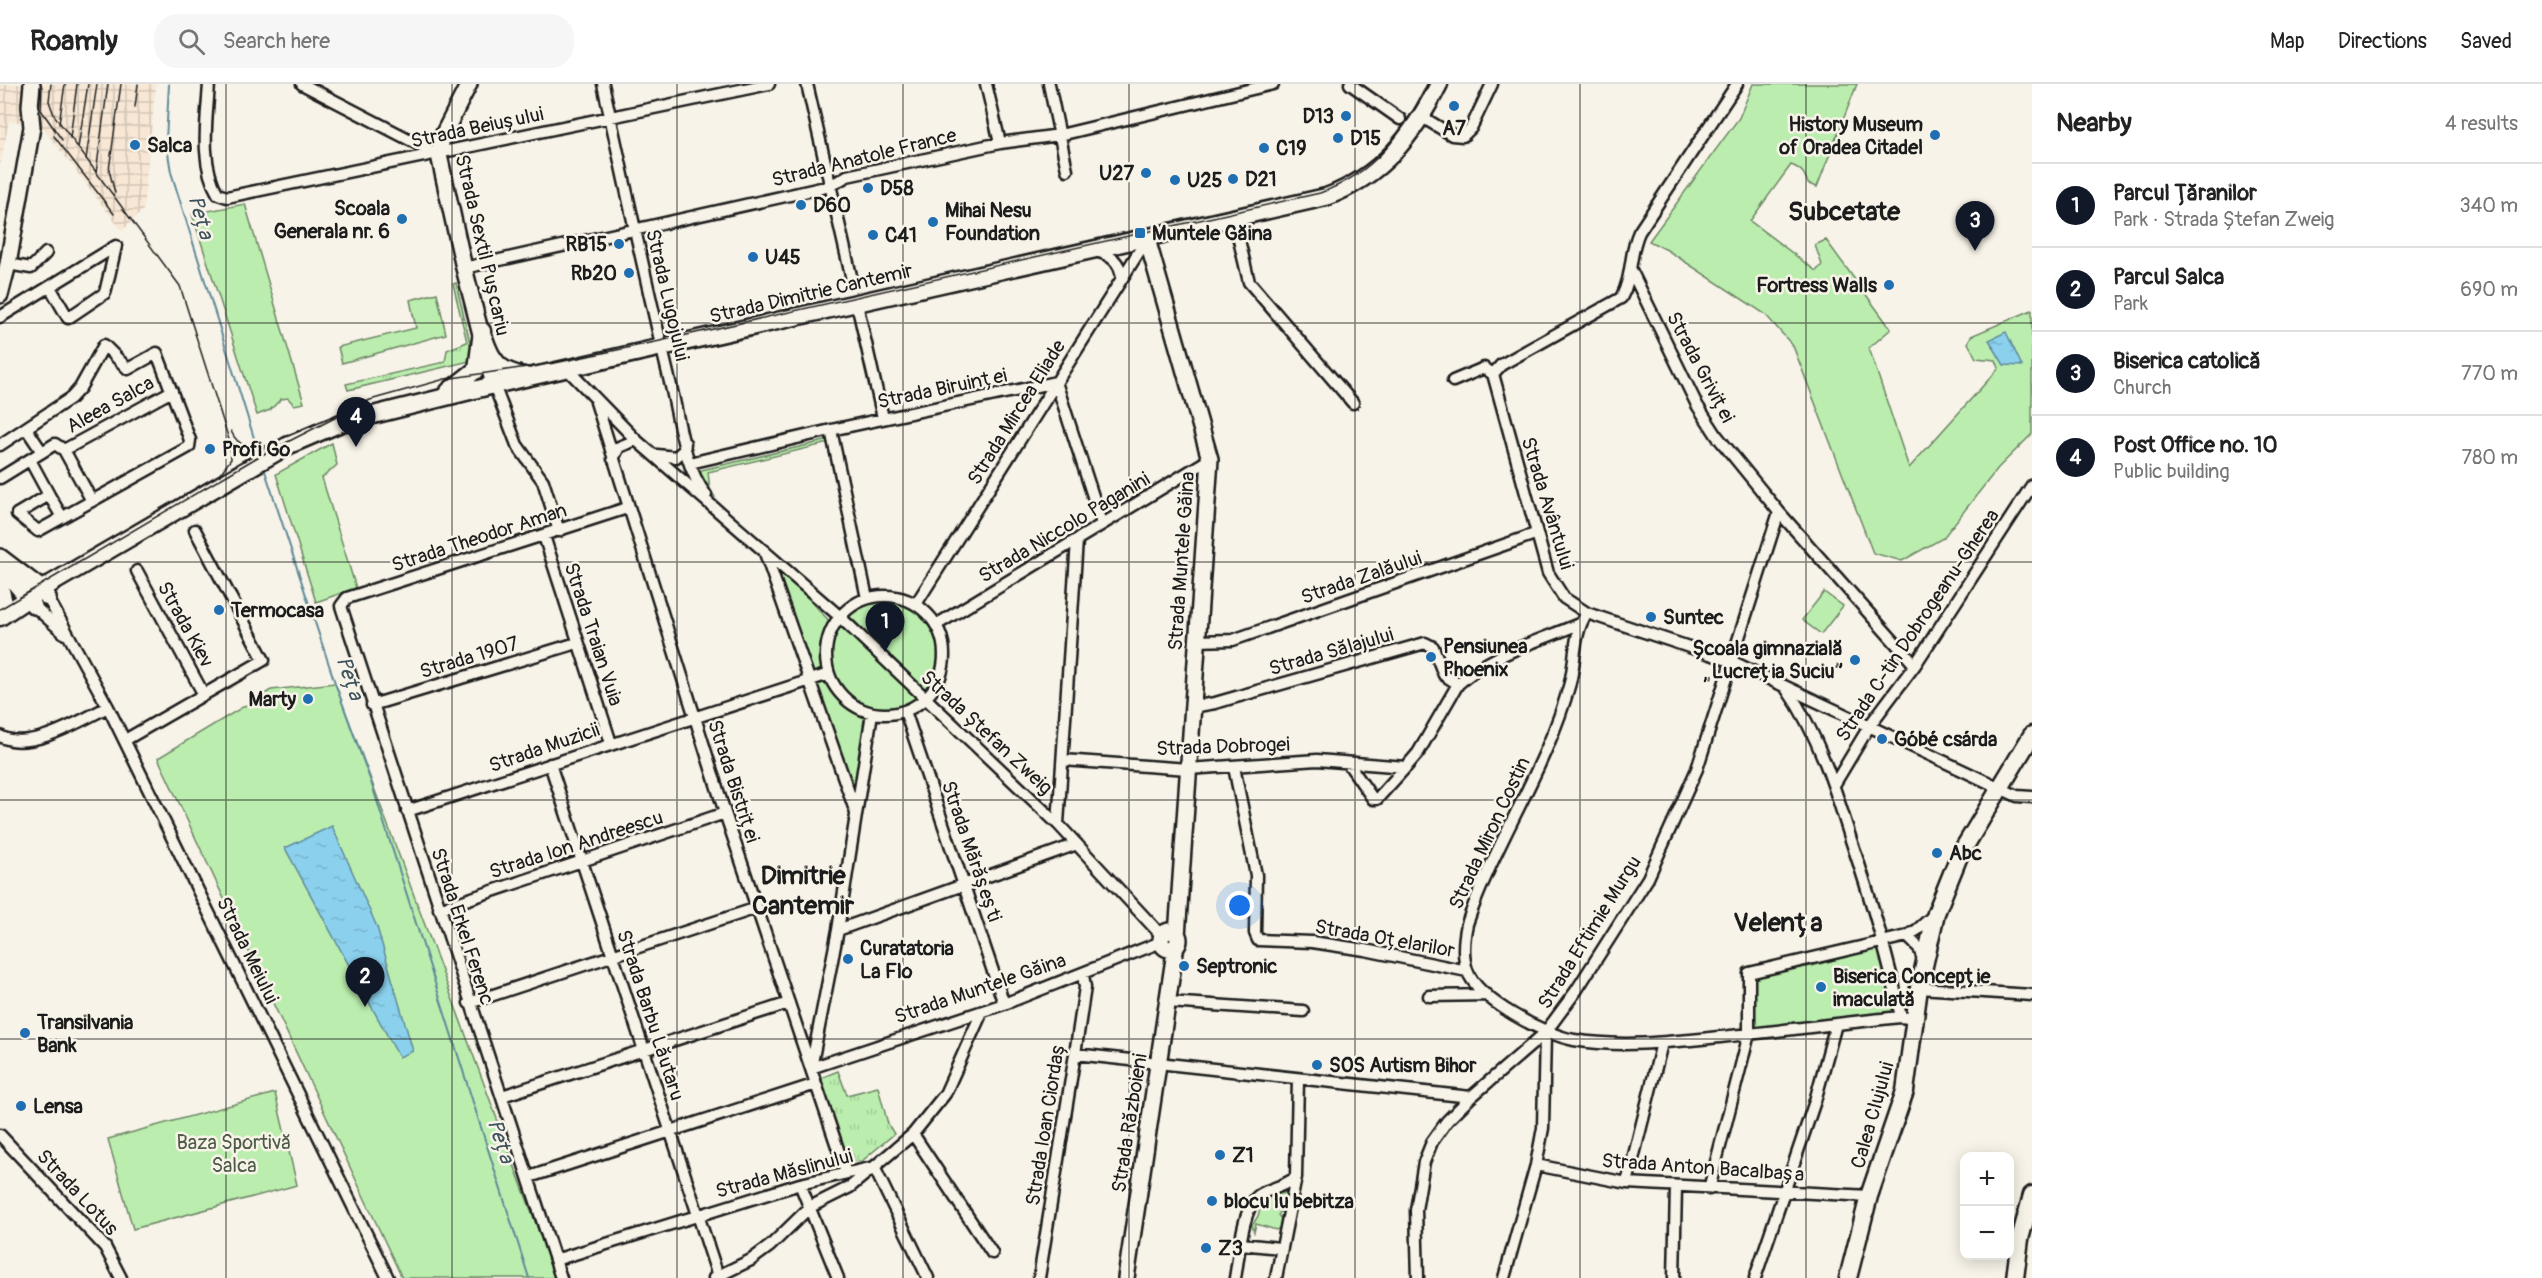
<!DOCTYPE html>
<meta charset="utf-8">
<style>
:root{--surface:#fff;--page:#f6f6f6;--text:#222;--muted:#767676;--line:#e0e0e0;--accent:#111827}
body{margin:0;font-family:Pangolin,sans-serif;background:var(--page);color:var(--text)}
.controls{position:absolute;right:18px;bottom:18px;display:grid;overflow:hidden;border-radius:12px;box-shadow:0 3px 15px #0003}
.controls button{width:54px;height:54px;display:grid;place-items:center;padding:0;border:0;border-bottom:2px solid var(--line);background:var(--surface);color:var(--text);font:30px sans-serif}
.you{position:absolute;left:1240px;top:822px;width:21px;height:21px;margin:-15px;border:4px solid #fff;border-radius:50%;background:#1a73e8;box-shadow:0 0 0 9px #1a73e833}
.badge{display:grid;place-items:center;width:39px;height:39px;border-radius:50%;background:var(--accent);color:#fff;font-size:20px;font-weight:700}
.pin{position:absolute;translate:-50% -50px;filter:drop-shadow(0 2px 3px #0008)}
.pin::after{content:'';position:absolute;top:32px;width:21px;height:18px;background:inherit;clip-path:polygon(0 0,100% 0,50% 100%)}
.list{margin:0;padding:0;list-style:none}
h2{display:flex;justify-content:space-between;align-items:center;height:78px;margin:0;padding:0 24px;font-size:26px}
h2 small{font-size:20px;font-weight:400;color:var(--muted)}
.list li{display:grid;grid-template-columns:39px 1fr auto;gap:18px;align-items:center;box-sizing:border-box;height:84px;padding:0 24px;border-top:2px solid var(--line)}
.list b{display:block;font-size:22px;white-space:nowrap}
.list p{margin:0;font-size:20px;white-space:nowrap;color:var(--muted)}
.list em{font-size:20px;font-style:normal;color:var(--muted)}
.icon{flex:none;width:33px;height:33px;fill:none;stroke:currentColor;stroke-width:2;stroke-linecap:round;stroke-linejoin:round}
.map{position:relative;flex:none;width:2032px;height:1194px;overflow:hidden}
header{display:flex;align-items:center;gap:36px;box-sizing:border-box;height:84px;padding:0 30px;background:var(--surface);border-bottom:2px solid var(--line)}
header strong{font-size:28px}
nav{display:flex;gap:33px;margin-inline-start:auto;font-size:21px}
.search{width:420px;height:54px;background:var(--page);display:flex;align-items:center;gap:15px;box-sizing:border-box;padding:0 21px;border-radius:24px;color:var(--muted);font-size:22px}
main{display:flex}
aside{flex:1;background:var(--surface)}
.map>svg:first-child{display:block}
.industrial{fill:url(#industrial-grid)}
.grass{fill:url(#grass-tufts);stroke:#6c8565;stroke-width:1.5}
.park{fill:#bbeeae;stroke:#6c8565;stroke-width:1.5}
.water{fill:url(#water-ripples);stroke:#5f8999;stroke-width:1.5}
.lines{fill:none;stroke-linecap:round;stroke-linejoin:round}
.stream{stroke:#5f8999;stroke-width:2}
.street-casing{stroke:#1c1c1c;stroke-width:15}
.secondary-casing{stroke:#1c1c1c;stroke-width:20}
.primary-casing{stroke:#1c1c1c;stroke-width:21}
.street{stroke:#f7f3e8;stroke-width:10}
.secondary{stroke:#f7f3e8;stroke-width:15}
.primary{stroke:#f7f3e8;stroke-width:16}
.tram{stroke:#1c1c1c;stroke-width:1.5}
.grid{fill:none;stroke:#1c1c1c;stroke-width:1.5;stroke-opacity:0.55}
.poi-dot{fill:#1f6fb2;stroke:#f7f3e8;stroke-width:2}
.labels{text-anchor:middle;stroke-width:5;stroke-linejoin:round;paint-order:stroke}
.poi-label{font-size:20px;font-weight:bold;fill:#1c1c1c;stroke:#f7f3e8;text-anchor:start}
.street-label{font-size:20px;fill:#1c1c1c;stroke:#f7f3e8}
.park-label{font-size:20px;fill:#4c5b48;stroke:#f7f3e8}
.water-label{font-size:21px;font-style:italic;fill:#3d525b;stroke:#f7f3e8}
.district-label{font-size:26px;font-weight:bold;fill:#1c1c1c;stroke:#f7f3e8}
</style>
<header>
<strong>Roamly</strong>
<div class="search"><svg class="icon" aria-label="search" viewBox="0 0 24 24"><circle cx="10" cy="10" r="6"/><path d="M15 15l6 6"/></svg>Search here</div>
<nav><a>Map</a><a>Directions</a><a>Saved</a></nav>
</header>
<main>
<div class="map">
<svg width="2032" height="1194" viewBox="0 0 2032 1194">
<defs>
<pattern id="industrial-grid" width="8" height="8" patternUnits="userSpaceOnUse" patternTransform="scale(1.5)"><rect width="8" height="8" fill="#f7e7d4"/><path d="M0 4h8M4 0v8" fill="none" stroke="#d3c6b5"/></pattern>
<pattern id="grass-tufts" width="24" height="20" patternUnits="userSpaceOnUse" patternTransform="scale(1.5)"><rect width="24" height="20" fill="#bbeeae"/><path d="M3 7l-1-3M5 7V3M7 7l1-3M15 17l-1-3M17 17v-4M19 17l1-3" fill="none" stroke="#a0cc95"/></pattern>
<pattern id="water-ripples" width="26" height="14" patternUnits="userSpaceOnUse" patternTransform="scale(1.5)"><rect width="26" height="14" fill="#8bd1ed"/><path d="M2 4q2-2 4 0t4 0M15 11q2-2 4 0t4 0" fill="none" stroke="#77b3cb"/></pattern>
</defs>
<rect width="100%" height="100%" fill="#f7f3e8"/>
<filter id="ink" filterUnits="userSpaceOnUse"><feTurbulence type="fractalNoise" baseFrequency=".0167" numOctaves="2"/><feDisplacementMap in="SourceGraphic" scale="12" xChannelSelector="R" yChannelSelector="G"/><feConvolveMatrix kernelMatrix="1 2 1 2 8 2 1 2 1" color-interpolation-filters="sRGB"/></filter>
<g filter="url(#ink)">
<path class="industrial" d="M0,0H156L143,126L122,147L40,40L9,37L0,82Z"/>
<path class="grass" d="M456,199L474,276L348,306L346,300L445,278L447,266L467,258L453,200Z
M829,356V359L708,388L710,406L715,413L711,414L700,398L697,387Z
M838,987L847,1011L878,1003L888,1040L894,1050L862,1077L847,1078L820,1001L823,993Z"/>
<path class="park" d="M1753,0H1857L1817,103L1808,100C1805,90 1802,85 1791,81L1750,137L1816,187L1822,181L1815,161L1826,156L1891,245L1869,264L1909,384L1999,284L1996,276L1976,274L1968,259L1971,252L2032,226V350L1998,384L1943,454L1902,477L1873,469L1793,262L1765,230L1667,166L1649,157L1739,34Z
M245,120L304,319L294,321L288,314L281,315L270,326L257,331L192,130Z
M437,209L446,250L342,279L338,263L416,244L410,216Z
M332,359L337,381L322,394L356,504L316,518L276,390Z
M764,466L833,541C923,433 1008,638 872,629L857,732Z
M1824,508L1843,522L1821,550L1802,536Z
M335,599L539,1148L555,1194H402L158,674L271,606Z
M1878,864L1896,920L1891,929L1756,945L1753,892L1812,882Z
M275,1009L297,1101L133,1145L108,1055Z
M1289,1104L1287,1120L1278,1131L1282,1136V1143L1276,1146L1256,1140L1254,1148L1252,1142L1258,1132L1263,1114L1284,1109Z"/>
<path class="water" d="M2006,248L2022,282L2004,281L1989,256Z
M332,742L377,843L413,967L399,973L285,764Z"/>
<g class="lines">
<path class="stream" d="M169,0L166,57L171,88L259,370
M264,384L335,599L371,698L529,1194"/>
<defs>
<path id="street" d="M209,0C207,35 199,79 218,110L227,113L769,0
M302,0L439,71
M603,0C625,100 646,199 670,298C679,334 683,381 706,411
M807,0L852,196
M986,0L1000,59
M1049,0L1067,86
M1350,0L1400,35
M1422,33L1452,51L1463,52L1471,44L1492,0
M1234,135L1249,198L1353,319
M1095,167C1111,171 1120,177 1122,194
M8,180L31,184L46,169
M464,184L830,102L847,92L1000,59L1060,51L1273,0
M1631,186L1697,321L1717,352L1779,428L1915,581
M50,203L68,234L105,209L116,162
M857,220L883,334
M0,233L116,162
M567,285L636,356L838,531L1058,740L1162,852
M1493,290L1548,489L1564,514L1587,529L1731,577L2017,712L2032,713
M1493,290L1501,281L1621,214C1633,193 1629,169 1639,148L1737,0
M1453,297L1484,284L1493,290
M494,301L517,361L543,397L559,447
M596,318L725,729L846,1089
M26,344L42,368
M831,346L867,514
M0,361L71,314L80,304L104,261L128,285L157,269L190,356L189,363L38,447L17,430L49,411L30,376
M64,366L92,417
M657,371L676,373L684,366L685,359
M613,375L619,363L636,356
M690,379L831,346L1056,298L1102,440
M0,394L55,360L64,366L172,307
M49,411L62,433
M544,452L611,659
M764,466L856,729
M137,487L204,611
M826 571a59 59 0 1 1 118 0a59 59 0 1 1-118 0Z
M48,514L108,623L388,1194
M916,520L1147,155
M34,522L65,550
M1587,529C1573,549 1576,575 1570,599C1547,684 1495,757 1467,840C1464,854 1462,871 1467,886C1477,916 1545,951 1574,956C1622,964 1672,958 1720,953C1780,947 1841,939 1901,933L1915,935
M936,541L1210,375
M1196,557L1233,556L1535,450
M1786,604C1818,649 1835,704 1851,756C1871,815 1888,873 1901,933
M372,621L577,559
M1192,623L1215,619L1425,559L1433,563L1444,591L1458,600
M905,627L1004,920
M872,629L838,846L811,984L1004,920L1161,858
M0,652C29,669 81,636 108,623
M125,656L264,576L195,446
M1063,676L1188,685L1317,676L1406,683L1418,669L1458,600C1491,570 1539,557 1579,540
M1348,679L1373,715H1377L1406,683
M550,680L718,1192
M1234,683L1256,791L1255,849L1258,856L1312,858L1365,866L1467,887
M1834,701L1870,641L1915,581L2032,401
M407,727L829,590
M1058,740L1077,456
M439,825L725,729
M838,846L1077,760
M1907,852L1919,864L1924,878
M1919,904L2032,911
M1429,912L1487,911
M1168,918L1303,927
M469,919L757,824
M1075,970L1471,1013
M502,1012L789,919
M913,1050L992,1169
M0,1051L105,1163L121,1194
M1536,1081L1627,1099L1869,1112
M529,1093L816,1000
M1627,1099L1662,959
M800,1100L838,1194
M1709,1105L1749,950V889L1907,852L1917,846L1935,830
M1241,1160L1280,1164
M555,1176L800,1100L874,1083L913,1050L945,1010L982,928
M561,1194L341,522L347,514L627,424
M714,1194L751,1176L770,1162L810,1123L850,1103L874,1083L928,1194
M1039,1194L1075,970L1085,903L1083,891
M1235,1194C1239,1173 1242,1125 1258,1112C1268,1104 1283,1104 1296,1093
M1276,1194L1296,1093L1298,995
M1418,1194L1416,1126L1424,1078L1432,1058L1447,1037L1471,1013L1545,949L1576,907L1648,794L1697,685L1779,428
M1504,1194L1536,1081L1543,1044L1545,949
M1674,1194L1676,1103
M1755,1194L1815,1017L1836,940"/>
<path id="secondary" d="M469,0L442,53L439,71L464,184L494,301
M1147,155L1210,375L1177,852
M0,211L8,180L32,43L30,22L32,0
M0,473L42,505L48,514
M0,482L34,522
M0,500L5,521L0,532
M1161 856a9 9 0 1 1 18 0a9 9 0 1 1-18 0Z
M1126,1194L1176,861"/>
<path id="primary" d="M484,254C492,278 500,288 525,292
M449,307L477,285L482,247
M0,533L42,505L287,362L341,339L494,301L1326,113C1382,92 1413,52 1439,0
M1848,1194L1869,1112L1905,1007L1919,904L1936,829L1959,772L2032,651
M2015,1194L2020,1155L2032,1111"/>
</defs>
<use href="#street" class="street-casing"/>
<use href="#secondary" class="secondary-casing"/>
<use href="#primary" class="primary-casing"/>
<use href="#street" class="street"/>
<use href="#secondary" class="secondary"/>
<use href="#primary" class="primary"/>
<path class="tram" d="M51,0L49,17L54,31L180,202L230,359L231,375L220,390
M42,3L41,26L62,56
M135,23L138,0
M59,40L65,0
M54,52L114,130
M70,54L77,0
M78,64L88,0
M86,75L97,0
M96,89L108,0
M115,109L109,86L121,0
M231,347C238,364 255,367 271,360
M0,525L256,374L370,316L445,295L555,279L660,257L1320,109C1375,89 1403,50 1427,0"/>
</g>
</g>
<path class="grid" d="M226,0V1194M452,0V1194M677,0V1194M903,0V1194M1129,0V1194M1355,0V1194M1580,0V1194M1806,0V1194M0,239H2032M0,478H2032M0,716H2032M0,955H2032"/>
<g class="poi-dot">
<circle cx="1454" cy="22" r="6"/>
<circle cx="1346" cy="32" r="6"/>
<circle cx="1935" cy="51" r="6"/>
<circle cx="1338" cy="54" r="6"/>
<circle cx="135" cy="61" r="6"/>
<circle cx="1264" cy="64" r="6"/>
<circle cx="1146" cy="89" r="6"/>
<circle cx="1233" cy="95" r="6"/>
<circle cx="1175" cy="96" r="6"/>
<circle cx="868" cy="104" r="6"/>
<circle cx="801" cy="121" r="6"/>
<circle cx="402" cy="135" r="6"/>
<circle cx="933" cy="138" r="6"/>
<rect x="1134" y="143" width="12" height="12" rx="3"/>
<circle cx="873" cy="151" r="6"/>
<circle cx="619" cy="160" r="6"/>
<circle cx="753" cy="173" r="6"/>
<circle cx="629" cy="189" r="6"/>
<circle cx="1889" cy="201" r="6"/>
<circle cx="210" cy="365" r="6"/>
<circle cx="219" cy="526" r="6"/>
<circle cx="1651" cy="533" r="6"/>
<circle cx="1431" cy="573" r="6"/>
<circle cx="1855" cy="576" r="6"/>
<circle cx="308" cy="615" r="6"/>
<circle cx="1882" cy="655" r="6"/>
<circle cx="1937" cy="769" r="6"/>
<circle cx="848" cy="875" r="6"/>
<circle cx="1184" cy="882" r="6"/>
<circle cx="1821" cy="903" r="6"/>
<circle cx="25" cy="949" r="6"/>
<circle cx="1317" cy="981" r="6"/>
<circle cx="21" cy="1022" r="6"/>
<circle cx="1220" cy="1071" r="6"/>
<circle cx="1212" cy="1117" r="6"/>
<circle cx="1206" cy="1164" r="6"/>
</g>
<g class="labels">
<g class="poi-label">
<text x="1334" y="39" text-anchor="end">D13</text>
<text x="1923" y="47" text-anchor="end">History Museum<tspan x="1923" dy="23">of Oradea Citadel</tspan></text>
<text x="1454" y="51" text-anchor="middle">A7</text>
<text x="1350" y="61">D15</text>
<text x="147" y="68">Salca</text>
<text x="1276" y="71">C19</text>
<text x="1134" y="96" text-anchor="end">U27</text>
<text x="1245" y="102">D21</text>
<text x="1187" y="103">U25</text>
<text x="880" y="111">D58</text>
<text x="813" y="128">D60</text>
<text x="390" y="131" text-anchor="end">Scoala<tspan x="390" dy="23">Generala nr. 6</tspan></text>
<text x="945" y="133">Mihai Nesu<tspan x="945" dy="23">Foundation</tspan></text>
<text x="1152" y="156">Muntele Găina</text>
<text x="885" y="158">C41</text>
<text x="607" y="167" text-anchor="end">RB15</text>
<text x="765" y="180">U45</text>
<text x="617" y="196" text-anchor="end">Rb20</text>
<text x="1877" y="208" text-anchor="end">Fortress Walls</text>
<text x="222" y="372">Profi Go</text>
<text x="231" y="533">Termocasa</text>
<text x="1663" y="540">Suntec</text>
<text x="1443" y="569">Pensiunea<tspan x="1443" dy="23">Phoenix</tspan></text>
<text x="1843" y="571" text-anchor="end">Școala gimnazială<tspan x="1843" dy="23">„Lucreția Suciu”</tspan></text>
<text x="296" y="622" text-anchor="end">Marty</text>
<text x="1894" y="662">Góbé csárda</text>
<text x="1949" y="776">Abc</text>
<text x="860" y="871">Curatatoria<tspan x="860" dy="23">La Flo</tspan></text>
<text x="1196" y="889">Septronic</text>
<text x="1833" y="899">Biserica Concepție<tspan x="1833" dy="23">imaculată</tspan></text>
<text x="37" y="945">Transilvania<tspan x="37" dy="23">Bank</tspan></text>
<text x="1329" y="988">SOS Autism Bihor</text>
<text x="33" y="1029">Lensa</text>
<text x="1232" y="1078">Z1</text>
<text x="1224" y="1124">blocu lu bebitza</text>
<text x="1218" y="1171">Z3</text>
</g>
<g class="street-label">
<text transform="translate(477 43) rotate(-12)" y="7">Strada Beiușului</text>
<text transform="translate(864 73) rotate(-14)" y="7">Strada Anatole France</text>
<text transform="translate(483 161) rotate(77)" y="7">Strada Sextil Pușcariu</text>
<text transform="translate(811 209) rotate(-13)" y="7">Strada Dimitrie Cantemir</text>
<text transform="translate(668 211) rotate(77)" y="7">Strada Lugojului</text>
<text transform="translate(1701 283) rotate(62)" y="7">Strada Griviței</text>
<text transform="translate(942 304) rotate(-12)" y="7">Strada Biruinței</text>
<text transform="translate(110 320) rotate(-29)" y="7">Aleea Salca</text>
<text transform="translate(1016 328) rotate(-58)" y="7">Strada Mircea Eliade</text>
<text transform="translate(1548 419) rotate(73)" y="7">Strada Avântului</text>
<text transform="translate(1064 443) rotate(-31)" y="7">Strada Niccolo Paganini</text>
<text transform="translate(479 453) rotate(-18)" y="7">Strada Theodor Aman</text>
<text transform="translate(1181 477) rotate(-86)" y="7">Strada Muntele Găina</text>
<text transform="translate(1361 493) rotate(-19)" y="7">Strada Zalăului</text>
<text transform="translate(186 540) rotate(61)" y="7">Strada Kiev</text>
<text transform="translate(1917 541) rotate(-56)" y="7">Strada C-tin Dobrogeanu-Gherea</text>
<text transform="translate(594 550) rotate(72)" y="7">Strada Traian Vuia</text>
<text transform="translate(1331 567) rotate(-16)" y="7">Strada Sălajului</text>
<text transform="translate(469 573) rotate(-17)" y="7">Strada 1907</text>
<text transform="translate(987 648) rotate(43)" y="7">Strada Ștefan Zweig</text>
<text transform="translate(1223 662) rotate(-2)" y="7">Strada Dobrogei</text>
<text transform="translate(544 663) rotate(-19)" y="7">Strada Muzicii</text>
<text transform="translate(734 697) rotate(72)" y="7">Strada Bistriței</text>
<text transform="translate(1489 749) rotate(-65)" y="7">Strada Miron Costin</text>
<text transform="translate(576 760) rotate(-18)" y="7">Strada Ion Andreescu</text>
<text transform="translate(972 767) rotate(71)" y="7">Strada Mărășești</text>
<text transform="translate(463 842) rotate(72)" y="7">Strada Erkel Ferenc</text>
<text transform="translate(1589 848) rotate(-58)" y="7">Strada Eftimie Murgu</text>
<text transform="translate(1385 854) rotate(10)" y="7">Strada Oțelarilor</text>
<text transform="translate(248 866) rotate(64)" y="7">Strada Meiului</text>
<text transform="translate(980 904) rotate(-19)" y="7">Strada Muntele Găina</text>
<text transform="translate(651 931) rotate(72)" y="7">Strada Barbu Lăutaru</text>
<text transform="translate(1872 1031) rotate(-74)" y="7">Calea Clujului</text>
<text transform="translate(1129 1039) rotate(-81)" y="7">Strada Războieni</text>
<text transform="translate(1045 1040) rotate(-81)" y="7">Strada Ioan Ciordaș</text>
<text transform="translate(1703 1083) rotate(4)" y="7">Strada Anton Bacalbașa</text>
<text transform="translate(784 1089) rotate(-15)" y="7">Strada Măslinului</text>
<text transform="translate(78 1108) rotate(47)" y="7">Strada Lotus</text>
</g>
<g class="park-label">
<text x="234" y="1065">Baza Sportivă<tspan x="234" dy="23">Salca</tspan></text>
</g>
<g class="water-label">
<text transform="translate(201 133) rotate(74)" y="7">Peța</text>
<text transform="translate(350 594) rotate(71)" y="7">Peța</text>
<text transform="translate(501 1057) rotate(72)" y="7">Peța</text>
</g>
<g class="district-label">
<text x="1844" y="136">Subcetate</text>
<text x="803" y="800">Dimitrie<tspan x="803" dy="30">Cantemir</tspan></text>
<text x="1778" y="847">Velența</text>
</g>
</g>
</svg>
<div class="controls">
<button>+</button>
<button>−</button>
</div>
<div class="you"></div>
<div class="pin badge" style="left:885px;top:568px">1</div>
<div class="pin badge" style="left:365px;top:923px">2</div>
<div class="pin badge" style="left:1975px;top:167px">3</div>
<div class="pin badge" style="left:356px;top:363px">4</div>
</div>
<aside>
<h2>Nearby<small>4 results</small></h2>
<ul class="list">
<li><span class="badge">1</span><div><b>Parcul Țăranilor</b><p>Park · Strada Ștefan Zweig</p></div><em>340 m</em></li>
<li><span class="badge">2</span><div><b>Parcul Salca</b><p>Park</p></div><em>690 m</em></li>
<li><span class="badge">3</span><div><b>Biserica catolică</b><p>Church</p></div><em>770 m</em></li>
<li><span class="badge">4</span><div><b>Post Office no. 10</b><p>Public building</p></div><em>780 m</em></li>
</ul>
</aside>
</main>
